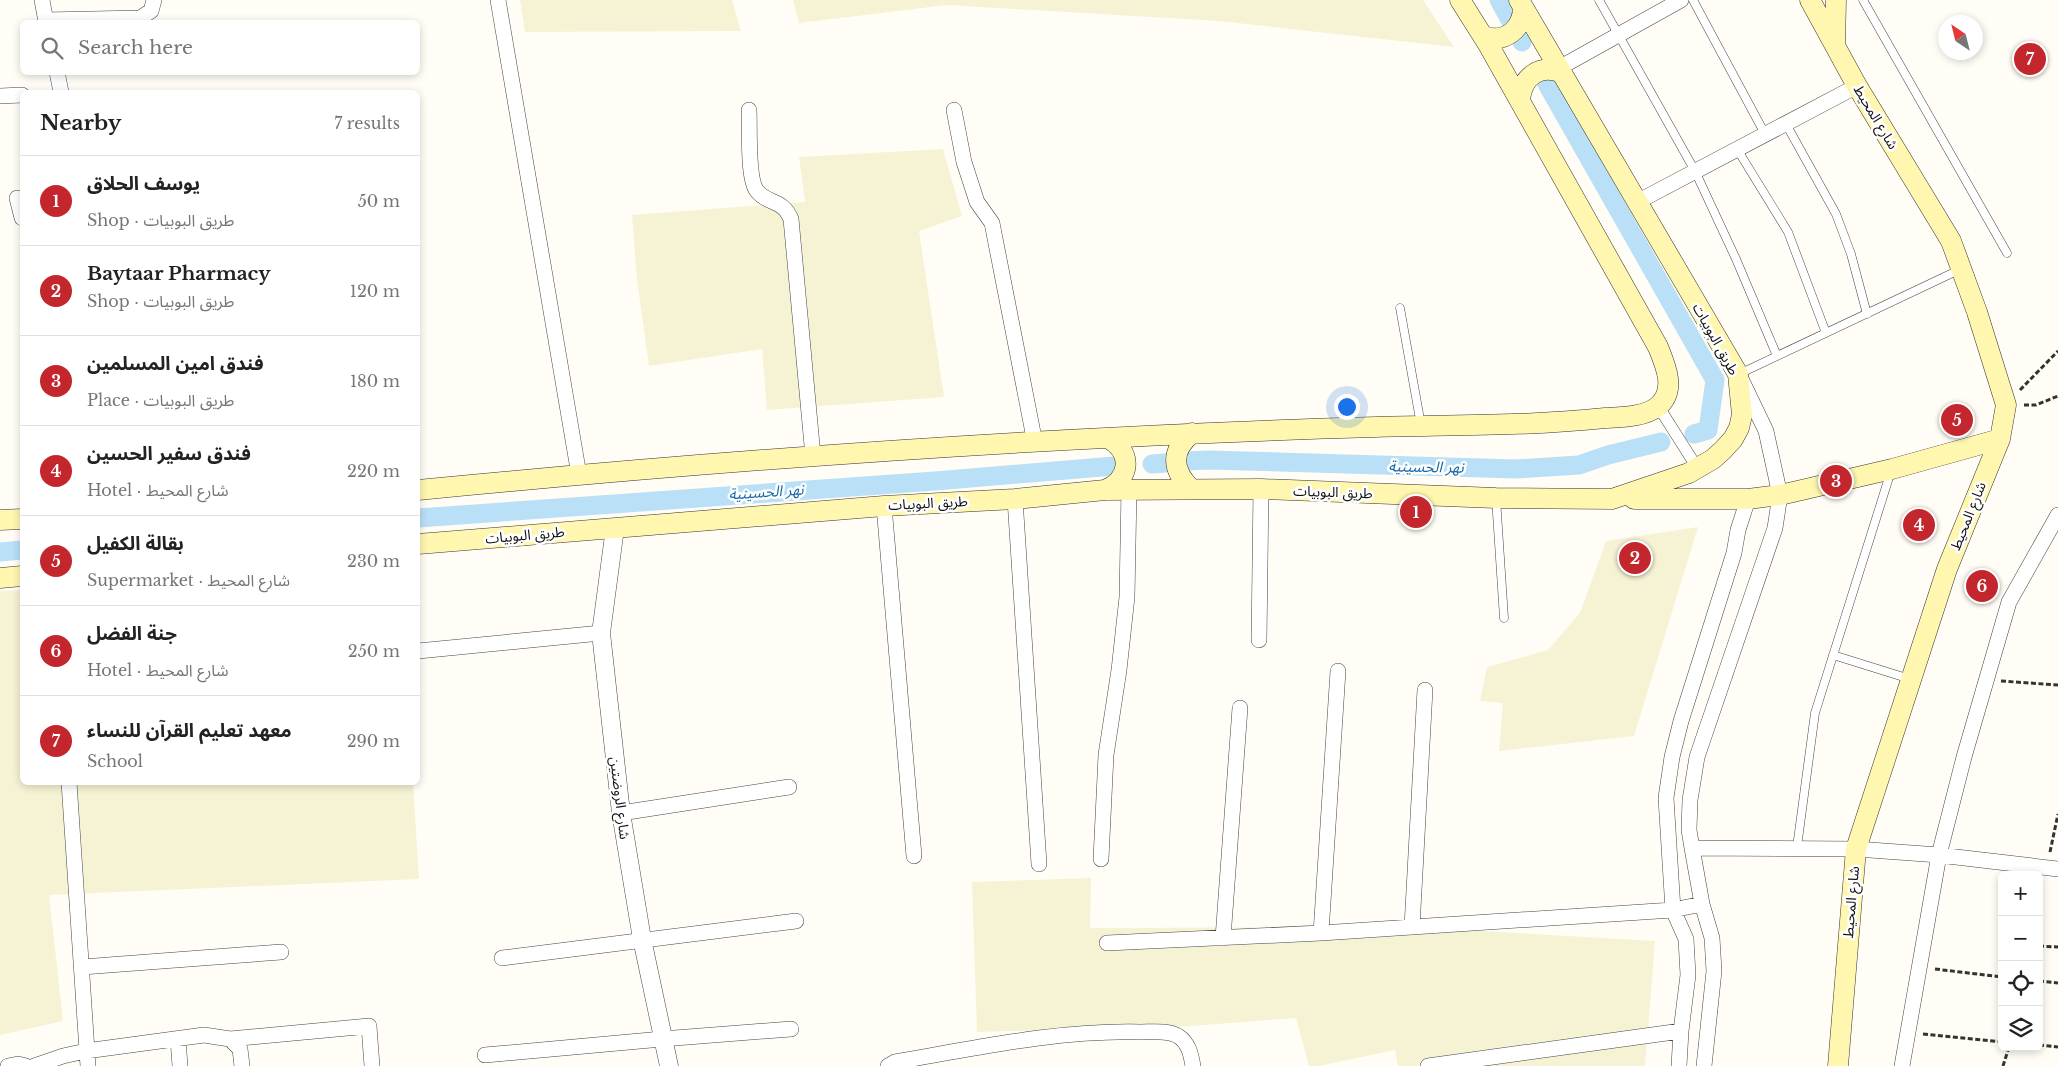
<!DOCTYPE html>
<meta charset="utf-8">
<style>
:root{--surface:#fff;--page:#f6f6f6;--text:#222;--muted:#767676;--line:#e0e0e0;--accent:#c4262e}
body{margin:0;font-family:"Libre Baskerville","Noto Sans Arabic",serif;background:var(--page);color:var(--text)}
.controls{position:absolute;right:15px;bottom:15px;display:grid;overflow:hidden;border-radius:8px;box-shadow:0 2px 8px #0003}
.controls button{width:45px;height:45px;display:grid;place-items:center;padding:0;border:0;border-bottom:1px solid var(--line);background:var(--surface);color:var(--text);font:25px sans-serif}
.compass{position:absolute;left:1938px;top:15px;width:45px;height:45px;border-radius:50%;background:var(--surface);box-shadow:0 2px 8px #0003;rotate:325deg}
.you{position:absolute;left:1346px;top:406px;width:18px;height:18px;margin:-12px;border:4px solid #fff;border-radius:50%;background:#1a73e8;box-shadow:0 0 0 8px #1a73e833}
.badge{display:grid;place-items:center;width:32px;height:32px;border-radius:50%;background:var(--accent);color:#fff;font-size:16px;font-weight:700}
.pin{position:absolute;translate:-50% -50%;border:2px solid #fff;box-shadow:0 1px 5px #0006}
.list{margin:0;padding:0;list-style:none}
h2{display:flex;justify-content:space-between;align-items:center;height:65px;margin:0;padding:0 20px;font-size:21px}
h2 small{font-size:16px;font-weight:400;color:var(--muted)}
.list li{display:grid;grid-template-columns:32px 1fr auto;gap:15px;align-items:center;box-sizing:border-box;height:90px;padding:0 20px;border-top:1px solid var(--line)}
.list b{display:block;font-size:19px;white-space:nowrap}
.list p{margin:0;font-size:16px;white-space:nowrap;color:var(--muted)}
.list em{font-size:16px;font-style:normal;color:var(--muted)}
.icon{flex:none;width:28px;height:28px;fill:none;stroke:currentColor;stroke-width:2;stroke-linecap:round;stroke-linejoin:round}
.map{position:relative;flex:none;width:2058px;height:1066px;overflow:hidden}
.search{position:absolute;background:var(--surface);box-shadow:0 2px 8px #0003;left:20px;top:20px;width:400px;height:55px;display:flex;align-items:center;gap:12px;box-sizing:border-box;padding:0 18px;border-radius:8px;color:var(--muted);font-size:19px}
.panel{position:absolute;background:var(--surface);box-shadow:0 2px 8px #0003;left:20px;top:90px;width:400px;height:695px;border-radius:8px}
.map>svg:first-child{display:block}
.farmland{fill:#f6f3d4}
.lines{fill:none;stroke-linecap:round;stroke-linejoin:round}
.canal{stroke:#b9e0f7;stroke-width:19}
.service-casing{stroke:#444;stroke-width:9}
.pedestrian-casing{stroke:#444;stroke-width:12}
.minor-casing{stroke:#444;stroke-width:16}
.tertiary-casing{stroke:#444;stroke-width:19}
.secondary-casing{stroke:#333;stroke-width:21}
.path{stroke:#333;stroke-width:3;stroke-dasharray:5 2.5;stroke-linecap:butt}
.service{stroke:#fff;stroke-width:8}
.pedestrian{stroke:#fff;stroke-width:11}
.minor{stroke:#fff;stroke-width:15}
.tertiary{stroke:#fff;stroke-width:18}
.secondary{stroke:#fff6b0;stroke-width:20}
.labels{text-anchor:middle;stroke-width:5;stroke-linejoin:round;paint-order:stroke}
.street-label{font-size:14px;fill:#111;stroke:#fff}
.water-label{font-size:15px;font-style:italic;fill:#1768a6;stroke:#fff}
</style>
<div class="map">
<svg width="2058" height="1066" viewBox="0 0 2058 1066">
<rect width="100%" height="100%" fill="#fffdf5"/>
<path class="farmland" d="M520,0H732L741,31L525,32Z
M793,0H1423L1454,47L1219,21L947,5L799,23Z
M943,149L962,216L919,231L944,397L767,410L762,349L649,366L637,280L632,215L805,202L799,157Z
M1698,527L1634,736L1499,751L1503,703L1480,701L1487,667L1548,650L1580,613L1606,541Z
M22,590V782L413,783L419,879L49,895L63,1021L0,1035V591Z
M1091,878L1090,928L1412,927L1655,941L1645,1066H1398L1395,1050L1319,1066H1309L1296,1018L1191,1026L977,1032L972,882Z"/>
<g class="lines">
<path class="canal" d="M1499,0L1510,20
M1521,39L1522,42
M1547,84L1715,380L1708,430L1694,434
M1186,461L1209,460L1516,469L1579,465L1608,455L1661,442
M1152,464L1165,463
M418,518L935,481L1114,466
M0,552L22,550"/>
<defs>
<path id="service" d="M1599,0L1695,171L1736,259L1777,356
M1693,0L1765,134
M1863,0L2007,253
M1786,124L1836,214L1851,254L1867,314
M1737,149L1788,232L1826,333
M1400,308L1421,425
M1739,374L1961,269
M1496,498L1504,618
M1833,655L1910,679
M1797,847L1815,713L1891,471"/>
<path id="pedestrian" d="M1658,406L1698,469"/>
<path id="minor" d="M42,0L46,22
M498,0L579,475
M45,20L140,18L151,11L154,0
M1559,68L1681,0
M57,72L61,92
M0,96L22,95
M749,110C750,127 747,179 757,191C768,205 782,198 791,219L813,456
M954,110L964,162L977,202L992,223L1035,443
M17,198L22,218
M1637,202L1857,86
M1015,499L1039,864
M884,506L914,856
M1259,640L1261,489
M418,651L601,633
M69,782L88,1066
M621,813L789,787
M1692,848L1856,849L1939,855L2058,869
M1101,859L1106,755L1119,670L1127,597L1129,490
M1412,927L1425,690
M1321,933L1338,671
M1223,938L1240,708
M1107,943L1321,933L1673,910L1702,904
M502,958L796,921
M82,967L281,952
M178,1039L180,1066
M230,1039L369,1026L372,1066
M485,1055L662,1039L791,1029
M8,1066L18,1064L26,1066
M34,1066L63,1056L86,1051L204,1035L230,1039L240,1049L242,1066
M888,1066L895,1062C976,1048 1058,1030 1141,1032C1152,1032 1168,1030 1178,1036C1189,1043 1191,1055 1193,1066
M1428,1066L1681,1031
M1679,1066L1681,1031L1688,975L1686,939L1673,910L1666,798L1672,757L1681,721L1734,553L1738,530L1748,499
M1704,1066L1714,971L1712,938L1702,904L1692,848L1689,830L1690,800L1697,757L1775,528L1780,495L1766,431L1742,381
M1902,1066L1939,855L1964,757L2009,602L2058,515"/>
<path id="tertiary" d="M615,528L601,633L621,813L642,939L669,1066"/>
<path id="secondary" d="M1810,0L1857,86L1951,241L1977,312L2006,405L2000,439L1947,569L1856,849L1838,1066
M1483,36C1505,44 1523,29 1523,7
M1835,45L1836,0
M1520,100C1522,77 1540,63 1562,73
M1191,489C1172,470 1170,451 1192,433
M418,490C736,459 1056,436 1376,427C1452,425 1529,426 1605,418C1621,417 1644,417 1657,407C1677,392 1666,366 1658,347L1489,46L1460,0
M1105,490C1131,479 1133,452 1108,438
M1634,499H1748L1780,495L1892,469L2000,439
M0,520L22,519
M418,544L884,506L1015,499L1105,490L1261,489L1496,498L1612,499L1689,473L1713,459L1723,450L1733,439L1739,428L1742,415L1738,374L1519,0
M0,578L22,576"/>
</defs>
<use href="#service" class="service-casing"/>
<use href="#pedestrian" class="pedestrian-casing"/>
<use href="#minor" class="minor-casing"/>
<use href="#tertiary" class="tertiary-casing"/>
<use href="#secondary" class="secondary-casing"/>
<path class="path" d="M2020,390L2058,351
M2024,405H2036L2058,396
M2001,681L2058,685
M2050,852L2058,814
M2039,946L2058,947
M1935,969L2002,977
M2039,981L2058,983
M1923,1034L2002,1042
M2039,1045L2058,1047
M2003,1066L2009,1047"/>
<use href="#service" class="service"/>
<use href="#pedestrian" class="pedestrian"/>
<use href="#minor" class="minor"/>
<use href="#tertiary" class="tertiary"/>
<use href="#secondary" class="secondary"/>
</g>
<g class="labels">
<g class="street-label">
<text transform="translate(1876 117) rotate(59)" y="5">شارع المحيط</text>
<text transform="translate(1716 339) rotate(61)" y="5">طريق البوبيات</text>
<text transform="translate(1333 492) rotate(2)" y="5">طريق البوبيات</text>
<text transform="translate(928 503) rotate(-3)" y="5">طريق البوبيات</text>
<text transform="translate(1968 516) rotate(-68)" y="5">شارع المحيط</text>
<text transform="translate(525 535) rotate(-5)" y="5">طريق البوبيات</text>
<text transform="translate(620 798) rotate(83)" y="5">شارع الروضتين</text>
<text transform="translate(1851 902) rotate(-85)" y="5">شارع المحيط</text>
</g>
<g class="water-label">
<text transform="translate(1426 467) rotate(1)" y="5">نهر الحسينية</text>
<text transform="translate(766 492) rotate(-4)" y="5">نهر الحسينية</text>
</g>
</g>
</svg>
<div class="controls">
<button>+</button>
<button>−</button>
<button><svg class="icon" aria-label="locate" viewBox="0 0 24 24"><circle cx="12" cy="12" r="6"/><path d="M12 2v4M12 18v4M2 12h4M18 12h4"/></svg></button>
<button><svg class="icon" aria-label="layers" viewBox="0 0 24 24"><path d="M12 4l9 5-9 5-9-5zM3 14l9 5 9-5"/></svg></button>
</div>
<svg class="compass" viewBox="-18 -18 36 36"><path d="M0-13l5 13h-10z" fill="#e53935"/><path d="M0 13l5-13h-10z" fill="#767676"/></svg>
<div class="you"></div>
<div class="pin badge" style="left:1416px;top:512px">1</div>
<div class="pin badge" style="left:1635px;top:558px">2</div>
<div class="pin badge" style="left:1836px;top:481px">3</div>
<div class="pin badge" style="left:1919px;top:525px">4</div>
<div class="pin badge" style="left:1957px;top:420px">5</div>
<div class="pin badge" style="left:1982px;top:586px">6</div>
<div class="pin badge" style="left:2030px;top:59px">7</div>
<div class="search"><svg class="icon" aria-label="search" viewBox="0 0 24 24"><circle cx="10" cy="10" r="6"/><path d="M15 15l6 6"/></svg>Search here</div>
<section class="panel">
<h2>Nearby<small>7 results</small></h2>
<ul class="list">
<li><span class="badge">1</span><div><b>يوسف الحلاق</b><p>Shop · طريق البوبيات</p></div><em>50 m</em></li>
<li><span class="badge">2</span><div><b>Baytaar Pharmacy</b><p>Shop · طريق البوبيات</p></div><em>120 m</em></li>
<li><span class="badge">3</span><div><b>فندق امين المسلمين</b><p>Place · طريق البوبيات</p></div><em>180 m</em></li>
<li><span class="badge">4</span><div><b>فندق سفير الحسين</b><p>Hotel · شارع المحيط</p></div><em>220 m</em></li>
<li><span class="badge">5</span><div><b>بقالة الكفيل</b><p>Supermarket · شارع المحيط</p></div><em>230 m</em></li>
<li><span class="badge">6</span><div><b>جنة الفضل</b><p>Hotel · شارع المحيط</p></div><em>250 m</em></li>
<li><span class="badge">7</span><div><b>معهد تعليم القرآن للنساء</b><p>School</p></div><em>290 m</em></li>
</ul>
</section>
</div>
